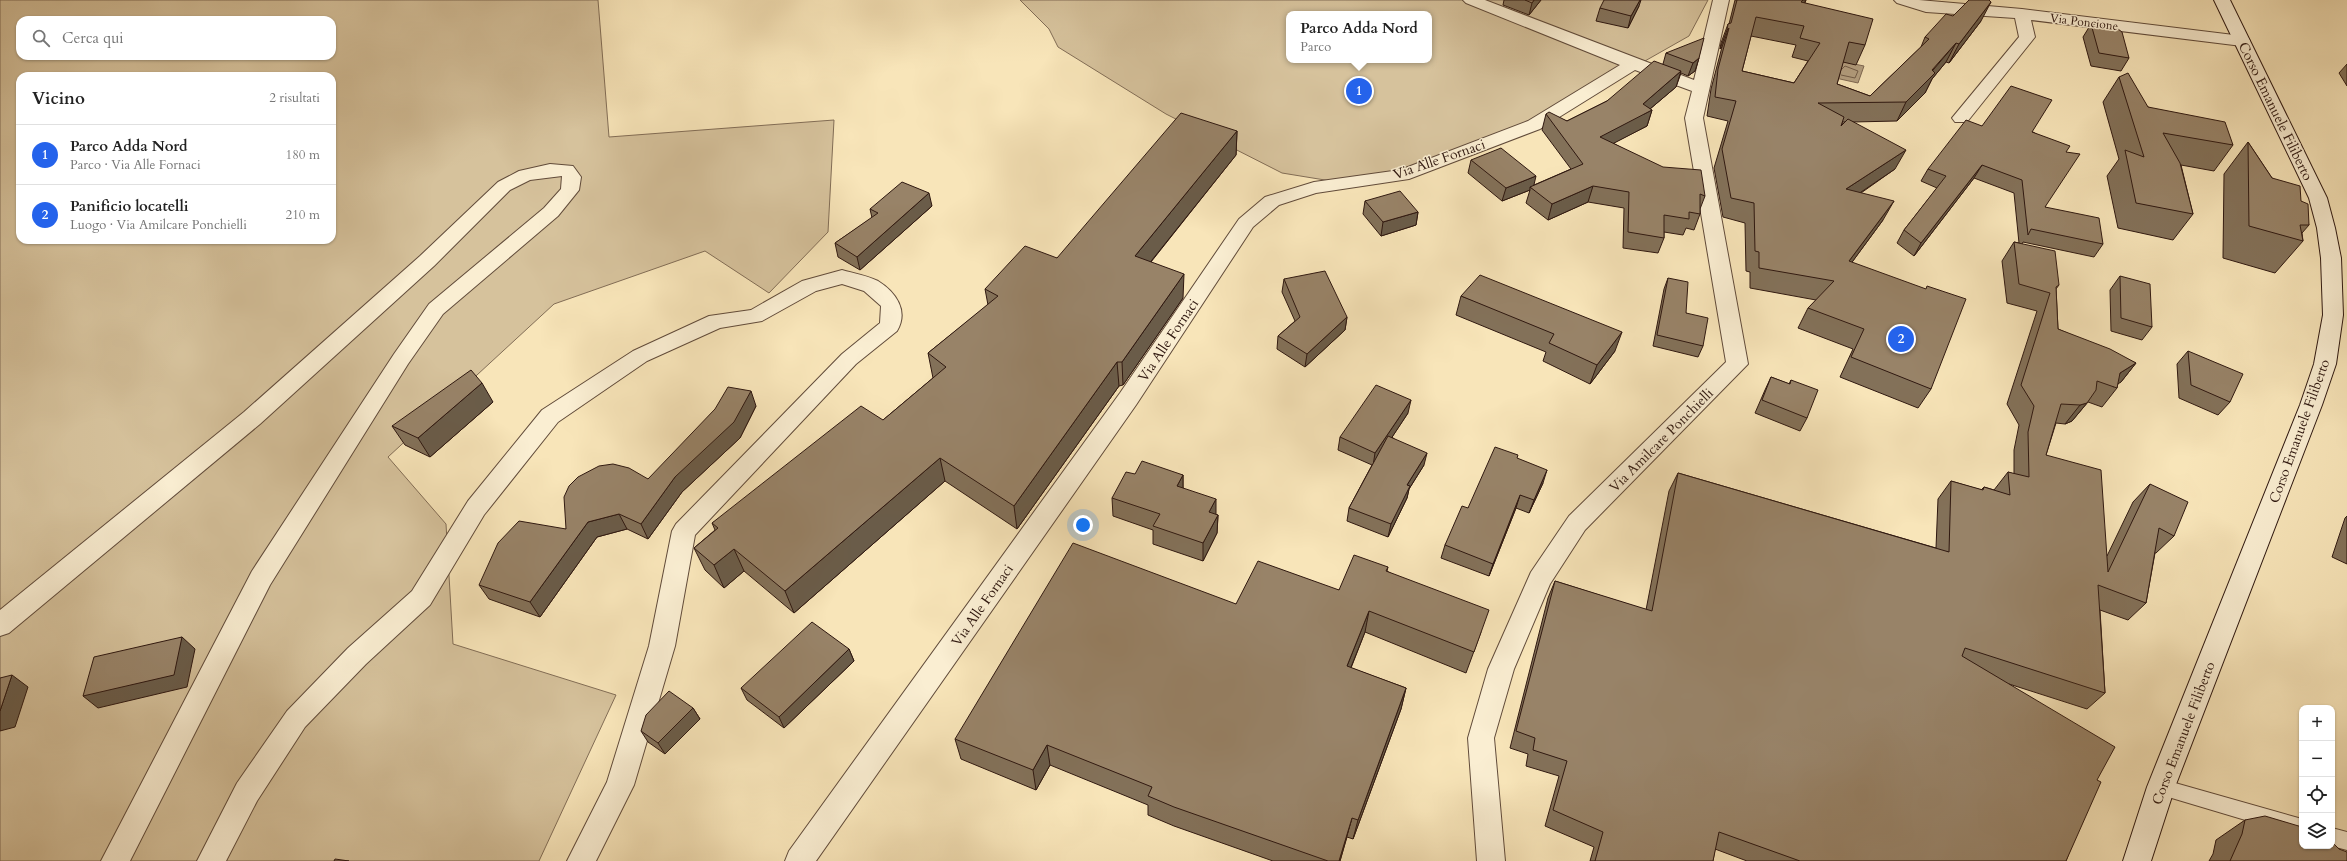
<!DOCTYPE html>
<html lang="it">
<meta charset="utf-8">
<style>
:root{--surface:#fff;--page:#f2f2f2;--text:#222;--muted:#767676;--line:#e0e0e0;--accent:#2563eb}
body{margin:0;font-family:Cardo,serif;background:var(--page);color:var(--text)}
.controls{position:absolute;right:12px;bottom:12px;display:grid;overflow:hidden;border-radius:8px;box-shadow:0 1px 3px #0004}
.controls button{width:36px;height:36px;display:grid;place-items:center;padding:0;border:0;border-bottom:1px solid var(--line);background:var(--surface);color:var(--text);font:20px sans-serif}
.you{position:absolute;left:1083px;top:525px;width:14px;height:14px;margin:-10px;border:3px solid #fff;border-radius:50%;background:#1a73e8;box-shadow:0 0 0 6px #1a73e833}
.badge{display:grid;place-items:center;width:26px;height:26px;border-radius:50%;background:var(--accent);color:#fff;font-size:13px;font-weight:700}
.pin{position:absolute;translate:-50% -50%;border:2px solid #fff;box-shadow:0 1px 4px #0006}
.popup{position:absolute;left:1286px;top:11px;width:146px;height:52px;box-sizing:border-box;display:grid;place-content:center;border-radius:8px;background:var(--surface);filter:drop-shadow(0 1px 3px #0005);font-size:13px;white-space:nowrap;color:var(--muted)}
.popup b{font-size:15px;color:var(--text)}
.popup::after{content:'';position:absolute;left:50%;top:100%;margin-left:-8px;border:8px solid transparent;border-top-color:var(--surface)}
.list{margin:0;padding:0;list-style:none}
h2{display:flex;justify-content:space-between;align-items:center;height:52px;margin:0;padding:0 16px;font-size:17px}
h2 small{font-size:13px;font-weight:400;color:var(--muted)}
.list li{display:grid;grid-template-columns:26px 1fr auto;gap:12px;align-items:center;box-sizing:border-box;height:60px;padding:0 16px;border-top:1px solid var(--line)}
.list b{display:block;font-size:15px;white-space:nowrap}
.list p{margin:0;font-size:13px;white-space:nowrap;color:var(--muted)}
.list em{font-size:13px;font-style:normal;color:var(--muted)}
.icon{flex:none;width:22px;height:22px;fill:none;stroke:currentColor;stroke-width:2;stroke-linecap:round;stroke-linejoin:round}
.map{position:relative;flex:none;width:2347px;height:861px;overflow:hidden}
.search{position:absolute;background:var(--surface);box-shadow:0 1px 3px #0004;left:16px;top:16px;width:320px;height:44px;display:flex;align-items:center;gap:10px;box-sizing:border-box;padding:0 14px;border-radius:12px;color:var(--muted);font-size:15px}
.panel{position:absolute;background:var(--surface);box-shadow:0 1px 3px #0004;left:16px;top:72px;width:320px;height:172px;border-radius:12px}
.map>svg:first-child{display:block}
.green{fill:#d6c29c;stroke:#826d56;fill-rule:evenodd}
.water{fill:#b49f80;stroke:#7f6953}
.lines{fill:none;stroke-linecap:round;stroke-linejoin:round}
.shore{stroke:#725c48;stroke-width:1}
.service-casing{stroke:#614b3a;stroke-width:2}
.minor-casing{stroke:#614b3a;stroke-width:2}
.secondary-casing{stroke:#2f1810;stroke-width:2}
.service{fill:#faeed2;fill-rule:evenodd}
.minor{fill:#faeed2;fill-rule:evenodd}
.secondary{fill:#faeed2;fill-rule:evenodd}
.wall{fill:#837159;stroke:#2f1810;fill-rule:evenodd}
.shaded-wall{fill:#6a5c49;stroke:#2f1810}
.building{fill:#988368;stroke:#2f1810;fill-rule:evenodd}
.labels{text-anchor:middle;stroke-width:3;stroke-linejoin:round;paint-order:stroke}
.far-street-label{font-size:12px;fill:#2f1810;stroke:#faeed2}
.street-label{font-size:14px;fill:#2f1810;stroke:#faeed2}
</style>
<div class="map">
<svg width="2347" height="861" viewBox="0 0 2347 861">
<rect width="100%" height="100%" fill="#f8e5b9"/>
<filter id="stains"><feTurbulence type="fractalNoise" baseFrequency=".005" numOctaves="4"/><feColorMatrix values="0 0 0 0 .2 0 0 0 0 .09 0 0 0 0 .02 0 0 0 .5 -.17"/></filter>
<radialGradient id="worn" r=".72"><stop offset=".6" stop-color="#630" stop-opacity="0"/><stop offset="1" stop-color="#630" stop-opacity=".3"/></radialGradient>
<path class="green" d="M0,0H598L609,137L834,120L828,232L769,293L705,251L554,304L388,457L446,524L453,644L616,695L539,861H0ZM20,20H332V56H20ZM20,76H332V240H20Z
M1020,0H1708L1689,36L1622,74L1476,148L1392,173L1331,181L1282,173L1166,114L1058,47L1049,29ZM1289,14H1429V60H1289Z"/>
<path class="water" d="M1840,61L1864,66L1858,83L1831,77Z"/>
<g class="lines">
<path class="shore" d="M1841,75L1855,78L1858,71L1845,66L1842,69"/>
<defs>
<path id="service" d="M2161,779L2302,819V837L2155,793L2152,787L2155,781Z
M2332,828L2347,832V850L2332,846Z"/>
<path id="minor" d="M1463,0H1485L1694,80L1713,0H1729L1703,118L1748,364L1585,530L1550,584L1514,669L1494,738L1505,861H1477L1468,738L1488,669L1531,572L1569,516L1726,362L1685,118L1692,91L1635,70L1540,129L1409,179L1316,193L1279,205L1253,227L1136,405L816,861H785L789,851L1120,393L1239,219L1265,197L1314,182L1400,170L1528,121L1620,65L1466,3Z
M1894,0H1919L2022,9L2242,36L2248,38L2250,41L2248,44L2242,46L2031,20L2035,37L1967,122H1955L1952,118L2019,37L2015,18L1926,12L1897,3Z
M550,164L573,166L581,177L579,190L558,216L443,314L408,364L270,585L130,861H101L252,571L394,354L429,304L544,208L561,189L562,176L530,180L510,190L434,266L260,424L9,633L0,636V610L244,412L420,256L498,182L519,171Z
M842,270C853,273 868,276 878,281C896,292 909,311 897,331L856,364L695,535L675,646L634,785L596,861H567L607,782L649,646L672,531L676,524L842,354L880,323L881,306L864,291L842,284L816,291L762,321L720,328L647,361L558,422L484,515L430,605L366,664L305,727L257,801L226,861H197L237,783L287,711L348,648L412,591L468,501L542,410L633,351L709,316L751,310L802,281Z"/>
<path id="secondary" d="M2214,0H2230L2327,198L2335,228L2341,258L2343,315L2336,364L2322,405L2175,787L2151,861H2123L2147,787L2300,405L2314,364L2323,315L2321,258L2317,228L2309,198Z"/>
</defs>
<use href="#service" class="service-casing"/>
<use href="#minor" class="minor-casing"/>
<use href="#secondary" class="secondary-casing"/>
<use href="#service" class="service"/>
<use href="#minor" class="minor"/>
<use href="#secondary" class="secondary"/>
</g>
<path class="wall" d="M1504,0H1541L1529,15L1503,5Z
M1735,0H1806L1805,3L1865,45L1856,65L1843,62L1837,84L1870,96L1921,47L1925,37L1953,16L1981,21L1949,63L1946,62L1932,79L1925,93L1897,121L1853,122L1895,169L1861,193L1883,220L1852,262L1931,389L1918,408L1840,377L1853,349L1798,328L1808,308L1816,300L1750,288V272L1746,271L1745,223L1723,217L1714,168L1728,121L1707,116L1711,89L1722,47L1720,49L1721,43L1728,24H1729ZM1751,36L1796,45L1792,57L1808,61L1794,83L1742,71ZM1843,122H1845L1841,126Z
M1639,6L1628,28L1596,21L1600,8Z
M2091,24L2129,58L2121,71L2091,66L2083,37Z
M1666,53L1699,58L1695,71L1688,76L1681,73L1676,87L1650,109L1652,110L1647,126L1613,143L1705,196L1700,209V214L1694,230L1686,228L1683,235L1664,232V238L1658,253L1623,248L1624,208L1588,202L1548,220L1526,203L1530,190L1502,201L1468,173L1471,160L1534,185L1571,169L1542,130L1546,114L1567,121L1607,101L1663,64Z
M2347,64V86L2339,73Z
M2119,77L2148,107L2233,145L2214,171L2181,165L2193,214L2173,240L2118,228L2107,176L2119,159L2103,102Z
M1982,126L2033,132L2066,152L2045,207L2103,244L2094,257L2023,242L2022,244L2059,285L2056,289L2058,329L2136,363L2121,382L2118,383L2117,388L2102,407L2088,402L2072,421L2065,424L2056,423L2046,455L2107,556L2133,502L2150,484L2174,536L2156,553H2155L2146,603L2128,620L2100,610L2105,693L2087,709L2009,684L2097,780L2066,861H1747L1715,849L1713,861H1590L1594,847L1545,826L1559,776L1526,766L1528,754L1510,748L1548,598L1555,581L1646,610L1669,491L1678,473L1936,548L1938,499L1951,481L1981,490L1984,487L1994,490L2008,472L2014,474V450L2019,425L2007,404L2037,311L2007,303L2002,261L2014,242L2019,243L2014,193L1974,178L1914,256L1897,243L1904,230L1937,188L1921,181L1928,169Z
M1237,131L1236,155L1151,262L1183,298L1123,385L1119,386L1017,529L945,481L794,613L744,571L724,588L705,570L694,548L715,530L712,523L883,420L933,378L928,353L988,305L985,289L1057,258Z
M2248,142L2272,178L2301,201L2309,225L2302,233L2303,241L2275,273L2223,258L2224,174Z
M1365,201L1418,212L1416,225L1381,236L1363,214Z
M932,206L860,270L838,257L835,243L872,218L870,209Z
M2120,276L2152,327L2142,340L2111,331L2110,290Z
M1668,278L1703,346L1698,357L1653,346L1664,289Z
M1284,279L1347,317L1345,330L1305,367L1277,349L1278,336L1295,321L1282,292Z
M1461,296L1615,351L1590,384L1543,361L1546,352L1456,315Z
M2188,351L2230,402L2218,415L2179,398L2177,364Z
M1771,377L1789,384L1791,380L1807,418L1800,431L1755,413L1765,390Z
M493,402L430,457L405,445L392,426Z
M756,406L740,438L682,492L648,539L627,529L597,537L540,617L489,599L479,585L566,529L648,479Z
M1408,413L1392,437L1424,465L1409,489L1407,498L1388,537L1347,521L1349,508L1372,465L1338,450L1340,437Z
M1517,459L1543,483L1529,513L1516,508L1489,576L1441,558L1445,545L1468,508Z
M1135,474L1183,475V488L1216,515H1218L1217,533L1203,561L1153,544V530L1113,516L1112,498Z
M2347,516V564L2332,557L2345,518Z
M1388,567L1387,571L1481,632L1466,673L1365,632L1351,668L1406,688L1401,709L1353,839L1347,837L1340,861H1273L1174,826L1148,815V805L1050,765L1036,790L961,759L955,739L1236,604L1339,590Z
M849,649L854,661L784,728L747,700L741,688Z
M693,708L700,719L665,754L648,742L641,731Z
M2245,820L2339,849L2347,861H2209L2213,854L2216,840Z"/>
<path class="shaded-wall" d="M1534,0H1541L1529,15L1532,3Z
M1640,0H1641L1639,6L1628,28L1631,16Z
M1803,0H1806L1793,21L1801,2Z
M1991,2L1981,21L1949,63L1959,44Z
M1729,28L1722,47L1720,49L1727,30Z
M1956,43L1946,62L1932,79L1925,93L1897,121L1906,102Z
M1699,58L1695,71L1688,76L1693,63Z
M1681,71L1676,87L1644,114L1652,110L1647,126L1595,153L1600,137L1643,104Z
M1237,131L1236,155L1136,280L1135,256Z
M1906,150L1895,169L1836,209L1846,189Z
M1982,165L1974,178L1914,256L1921,243Z
M1536,176L1533,189L1530,187V190L1502,201L1506,188Z
M1593,186L1588,202L1548,220L1552,204Z
M929,193L932,206L860,270L857,257Z
M1894,201L1883,220L1839,280L1849,261Z
M1418,212L1416,225L1381,236L1383,222Z
M1184,274L1183,298L1123,385L1122,362Z
M1347,317L1345,330L1305,367L1307,354Z
M1622,332L1615,351L1590,384L1597,365Z
M1117,362L1119,386L1017,529L1014,506Z
M2136,363L2121,382L2113,387L2120,373Z
M482,383L493,402L430,457L418,438Z
M751,391L756,406L740,438L682,492L648,539L641,524L675,477Z
M1411,400L1408,413L1373,466L1375,453Z
M2087,403L2072,421L2065,424L2080,405Z
M1427,453L1424,465L1409,489L1407,498L1388,537L1391,524L1407,485Z
M940,458L945,481L794,613L785,591Z
M1547,470L1543,483L1529,513L1534,500Z
M1183,475V493L1177,486Z
M1520,495L1516,508L1489,576L1493,564Z
M1216,499V517L1209,512Z
M619,514L627,529L597,537L540,617L530,602L588,522Z
M1218,515L1217,533L1203,561V543Z
M734,549L744,571L724,588L714,565Z
M1369,611L1365,632L1343,687L1347,666Z
M182,637L195,649L187,687L98,708L83,696Z
M849,649L854,661L784,728L779,717Z
M12,675L28,687L15,727L0,731V711Z
M1406,688L1401,709L1353,839L1358,820Z
M693,708L700,719L665,754L658,743Z
M1047,745L1050,765L1036,790L1033,770Z
M1352,818L1340,861H1339Z"/>
<path class="building" d="M1525,0H1534L1532,3Z
M1604,0H1640L1631,16L1600,8Z
M1737,0H1803L1801,2L1873,19L1865,45L1849,42L1837,84L1870,96L1929,39L1925,37L1946,14L1953,16L1969,0H1989L1991,2L1959,44L1956,43L1932,70L1935,73L1906,102L1818,103L1844,117L1841,126L1848,119L1906,150L1846,189L1894,201L1849,261L1926,289L1927,286L1966,299L1931,389L1851,357L1864,329L1808,308L1834,281L1759,268V252L1755,251L1754,203L1731,198L1722,149L1736,101L1715,97L1718,69L1729,28L1727,30L1728,24L1731,23ZM1756,17L1804,26L1800,38L1820,43L1794,83L1742,71Z
M2091,24L2118,29L2122,32L2129,58L2099,53Z
M1704,38L1699,58L1693,63L1666,53Z
M1654,61L1681,71L1643,104L1652,110L1600,137L1663,167L1701,170L1705,196L1700,194V214L1689,212V219L1664,215V238L1628,232L1629,192L1593,186L1552,204L1530,187L1583,164L1546,114L1549,112L1567,121L1607,101Z
M2128,73L2148,107L2225,122L2233,145L2163,133L2180,163L2193,214L2136,203L2125,150L2144,157L2119,77Z
M2011,86L2052,100L2032,132L2070,146L2066,152L2080,154L2045,207L2099,218L2103,244L2031,229L2028,235L2022,180L1982,165L1921,243L1904,230L1946,176L1928,169L1966,120L1982,126Z
M1181,113L1237,131L1135,256L1184,274L1122,362H1117L1014,506L940,458L785,591L734,549L714,565L694,548L718,528L712,523L861,406L883,420L946,367L928,353L998,296L985,289L1025,246L1057,258Z
M2248,142L2272,178L2300,186L2301,201L2308,204L2309,225H2300L2303,241L2249,226Z
M1501,148L1536,176L1506,188L1471,160Z
M902,182L929,193L857,257L835,243L878,213L870,209Z
M1400,191L1418,212L1383,222L1365,201Z
M2014,242L2055,251L2059,285L2056,287L2058,329L2110,349L2136,363L2120,373L2117,388L2097,381L2096,390L2087,403L2080,405L2061,404L2046,455L2101,470L2108,572L2150,484L2188,502L2174,536L2159,528L2146,603L2098,585L2105,693L1965,648L1962,656L2115,747L2097,780L2101,782L2066,861H1800L1719,832L1713,861H1595L1603,832L1553,810L1567,761L1533,750L1535,738L1516,731L1555,581L1652,611L1678,473L1949,552L1951,481L1983,490L1984,487L2010,495L2008,472L2029,477L2028,432L2034,406L2021,385L2050,293L2019,284Z
M1325,271L1347,317L1307,354L1278,336L1300,317L1284,279Z
M1480,275L1622,332L1597,365L1549,343L1554,334L1461,296Z
M2120,276L2150,284L2152,327L2121,318Z
M1668,278L1688,282L1686,313L1708,318L1703,346L1657,335Z
M2188,351L2243,374L2230,402L2191,385Z
M471,370L482,383L418,438L392,426Z
M1771,377L1790,384L1791,380L1818,390L1807,418L1762,400Z
M1376,385L1411,400L1375,453L1340,437Z
M728,387L751,391L734,422L675,477L641,524L619,514L588,522L530,602L479,585L498,543L519,521L566,529L564,497L569,486L578,477L599,466L613,464L629,468L648,479L715,409Z
M1388,436L1427,453L1407,485L1410,486L1391,524L1349,508Z
M1495,447L1518,455L1517,458L1547,470L1534,500L1520,495L1493,564L1445,545L1462,506L1468,508Z
M1142,461L1183,475L1177,486L1216,499L1209,512L1218,515L1203,543L1153,526L1160,514L1112,498L1126,472L1135,474Z
M1073,543L1236,604L1258,561L1339,590L1354,555L1388,567L1386,571L1489,610L1474,652L1369,611L1347,666L1406,688L1358,820L1352,818L1339,861H1328L1174,807L1148,796L1152,787L1047,745L1033,770L955,739Z
M812,622L849,649L779,717L741,688Z
M182,637L174,675L83,696L94,657Z
M12,675L0,711V678Z
M669,691L693,708L658,743L641,731L646,715Z
M2265,816L2302,827V846H2332V842L2339,849L2347,852V861H2230L2242,834L2245,820Z
M335,859L349,861H334Z"/>
<g class="labels">
<g class="far-street-label">
<text transform="translate(2084 22) rotate(7)" y="4">Via Poncione</text>
</g>
<g class="street-label">
<text transform="translate(2276 111) rotate(64)" y="5">Corso Emanuele Filiberto</text>
<text transform="translate(1439 159) rotate(-19)" y="5">Via Alle Fornaci</text>
<text transform="translate(1168 340) rotate(-56)" y="5">Via Alle Fornaci</text>
<text transform="translate(2299 431) rotate(-70)" y="5">Corso Emanuele Filiberto</text>
<text transform="translate(1661 440) rotate(-45)" y="5">Via Amilcare Ponchielli</text>
<text transform="translate(982 605) rotate(-55)" y="5">Via Alle Fornaci</text>
<text transform="translate(2183 733) rotate(-69)" y="5">Corso Emanuele Filiberto</text>
</g>
</g>
<rect width="100%" height="100%" filter="url(#stains)"/>
<rect width="100%" height="100%" fill="url(#worn)"/>
</svg>
<div class="controls">
<button>+</button>
<button>−</button>
<button><svg class="icon" aria-label="locate" viewBox="0 0 24 24"><circle cx="12" cy="12" r="6"/><path d="M12 2v4M12 18v4M2 12h4M18 12h4"/></svg></button>
<button><svg class="icon" aria-label="layers" viewBox="0 0 24 24"><path d="M12 4l9 5-9 5-9-5zM3 14l9 5 9-5"/></svg></button>
</div>
<div class="you"></div>
<div class="pin badge" style="left:1359px;top:91px">1</div>
<div class="popup"><b>Parco Adda Nord</b>Parco</div>
<div class="pin badge" style="left:1901px;top:339px">2</div>
<div class="search"><svg class="icon" aria-label="search" viewBox="0 0 24 24"><circle cx="10" cy="10" r="6"/><path d="M15 15l6 6"/></svg>Cerca qui</div>
<section class="panel">
<h2>Vicino<small>2 risultati</small></h2>
<ul class="list">
<li><span class="badge">1</span><div><b>Parco Adda Nord</b><p>Parco · Via Alle Fornaci</p></div><em>180 m</em></li>
<li><span class="badge">2</span><div><b>Panificio locatelli</b><p>Luogo · Via Amilcare Ponchielli</p></div><em>210 m</em></li>
</ul>
</section>
</div>
